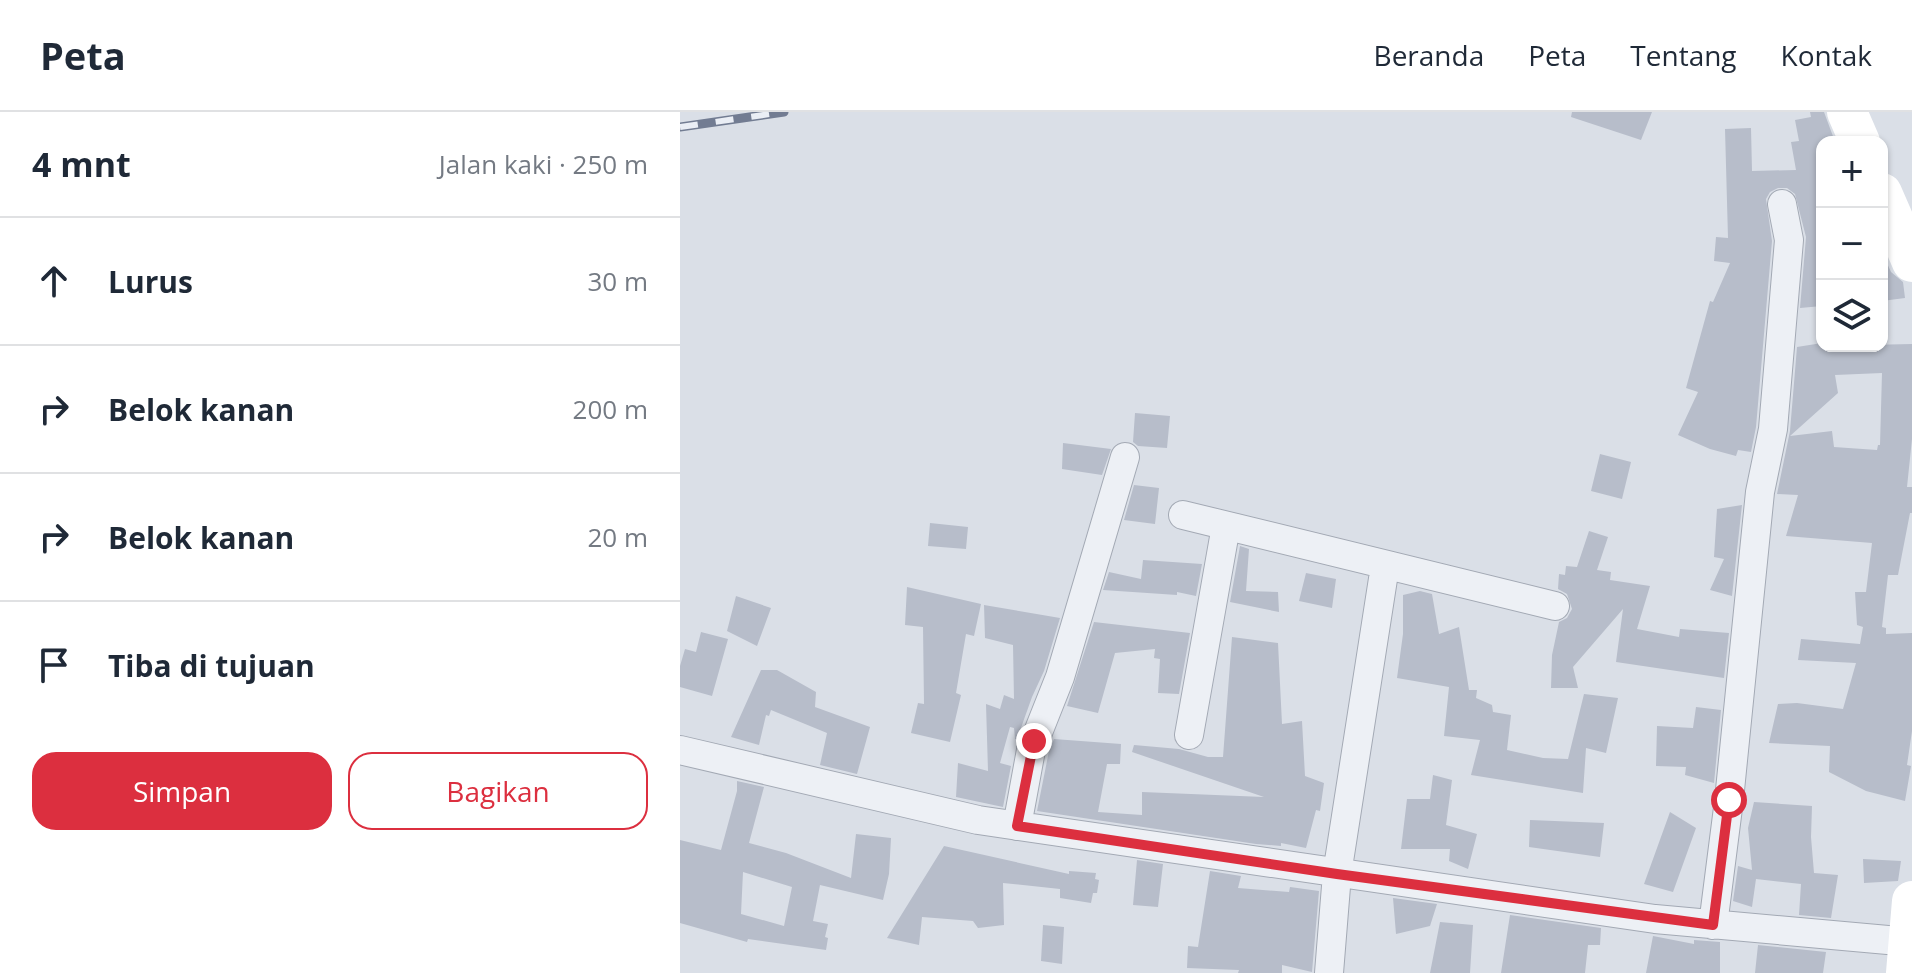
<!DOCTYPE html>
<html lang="id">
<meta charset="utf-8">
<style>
:root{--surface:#fff;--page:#f6f6f7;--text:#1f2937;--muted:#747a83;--line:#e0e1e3;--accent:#dc2f3f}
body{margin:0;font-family:"Open Sans",sans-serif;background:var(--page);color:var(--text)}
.controls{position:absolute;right:24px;top:24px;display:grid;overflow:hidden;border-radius:16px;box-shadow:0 2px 6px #0004}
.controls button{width:72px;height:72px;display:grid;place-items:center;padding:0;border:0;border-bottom:2px solid var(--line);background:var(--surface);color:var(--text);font:40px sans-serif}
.stop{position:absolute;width:24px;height:24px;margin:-18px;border:6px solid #dc2f3f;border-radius:50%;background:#fff}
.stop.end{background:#dc2f3f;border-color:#fff;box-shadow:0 2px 8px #0008}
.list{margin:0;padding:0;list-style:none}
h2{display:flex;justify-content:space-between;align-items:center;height:104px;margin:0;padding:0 32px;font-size:34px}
h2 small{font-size:26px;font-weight:400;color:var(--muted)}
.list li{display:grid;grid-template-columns:52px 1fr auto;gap:24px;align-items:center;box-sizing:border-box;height:128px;padding:0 32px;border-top:2px solid var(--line)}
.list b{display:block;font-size:30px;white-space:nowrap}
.list em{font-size:26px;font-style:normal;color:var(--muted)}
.actions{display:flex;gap:16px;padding:24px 32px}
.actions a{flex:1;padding:18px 0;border:2px solid var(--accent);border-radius:24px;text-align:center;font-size:28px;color:var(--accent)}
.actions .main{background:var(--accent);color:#fff}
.icon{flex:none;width:44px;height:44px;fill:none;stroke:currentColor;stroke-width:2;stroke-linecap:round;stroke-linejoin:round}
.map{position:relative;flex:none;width:1232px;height:861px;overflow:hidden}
header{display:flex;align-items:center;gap:48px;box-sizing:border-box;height:112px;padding:0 40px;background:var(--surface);border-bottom:2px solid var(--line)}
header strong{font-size:38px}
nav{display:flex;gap:44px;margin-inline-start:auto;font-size:28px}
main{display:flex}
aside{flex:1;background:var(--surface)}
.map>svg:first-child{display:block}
.building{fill:#b7bdca;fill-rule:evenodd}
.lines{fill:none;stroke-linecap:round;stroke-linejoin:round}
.street-casing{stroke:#a3a9b4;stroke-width:30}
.street{stroke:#edf0f5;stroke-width:28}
.secondary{stroke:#fff;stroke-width:40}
.rail-casing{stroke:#727c92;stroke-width:9}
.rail{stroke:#eaeef5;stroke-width:6;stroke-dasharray:18;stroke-linecap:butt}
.route{stroke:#dc2f3f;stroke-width:10}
</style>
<header>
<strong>Peta</strong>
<nav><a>Beranda</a><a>Peta</a><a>Tentang</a><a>Kontak</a></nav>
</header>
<main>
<aside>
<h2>4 mnt<small>Jalan kaki · 250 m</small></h2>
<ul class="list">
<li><svg class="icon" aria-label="ahead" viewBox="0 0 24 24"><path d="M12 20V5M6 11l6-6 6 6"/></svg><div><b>Lurus</b></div><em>30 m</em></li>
<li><svg class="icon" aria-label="right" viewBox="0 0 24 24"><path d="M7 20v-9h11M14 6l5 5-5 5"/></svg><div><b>Belok kanan</b></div><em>200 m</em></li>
<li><svg class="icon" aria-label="right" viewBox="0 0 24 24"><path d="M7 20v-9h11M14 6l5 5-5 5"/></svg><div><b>Belok kanan</b></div><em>20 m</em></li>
<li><svg class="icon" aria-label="arrive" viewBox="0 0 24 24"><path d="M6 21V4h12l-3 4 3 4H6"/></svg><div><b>Tiba di tujuan</b></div></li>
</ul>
<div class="actions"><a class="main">Simpan</a><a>Bagikan</a></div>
</aside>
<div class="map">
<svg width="1232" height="861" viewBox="0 0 1232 861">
<rect width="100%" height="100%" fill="#dadfe7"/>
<path class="building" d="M892,0H972L961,28L891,5Z
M1130,0H1144L1154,27L1152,30H1142V194L1120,196L1126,125L1115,82L1107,76H1098L1090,80L1086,87L1092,129L1076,315L1071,340L1058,338L1056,344L1030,337L998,323L1018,280L1006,276L1030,189L1033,190L1050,151L1034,149L1036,125L1048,126L1045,17L1071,16L1072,59L1116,58L1111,30L1119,29L1115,8L1131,5Z
M1202,140L1211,160L1223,170L1225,186L1202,189Z
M1142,231V234L1232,232V327L1227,375H1232V401H1230L1218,463H1208L1202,515L1206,516V522L1232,521V619L1227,653L1231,654L1225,689L1186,679L1149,660L1150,634L1089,631L1098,592L1117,591L1163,597L1176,551L1118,548L1121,527L1180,532L1183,515L1177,513L1175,480H1186L1192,431L1106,424L1118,383L1097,382L1110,319L1117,235ZM1202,261L1200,333H1198L1197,338L1154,335L1152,319L1110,324L1158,281L1155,263Z
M455,301L490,304L487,336L458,334L453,330Z
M383,331L431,337L422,363L382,357Z
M920,342L951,350L942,387L911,379Z
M454,373L479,376L475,412L444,408Z
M1062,393L1052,484L1030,478L1044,447L1034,445L1037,397Z
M250,411L288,415L286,437L248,434Z
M909,419L928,425L917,458L931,460L930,468L970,474L957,517L999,525L1000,517L1049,521L1044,566L936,550L943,497L893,555L898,576H871L872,543L879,510L887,506L892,497L887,482L878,477L879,462L885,463L886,454L897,455Z
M560,434L569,437L566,479L598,480L599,500L550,490Z
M463,448L522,452L516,484L497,480V483L423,478L429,460L461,467Z
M626,461L656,467L652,496L619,489Z
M227,475L301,492L294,524L286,522L276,581L281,583L270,630L231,621L238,591L244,592L243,515L225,513Z
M740,479L752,482L759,522L779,515L789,578H797L796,586L812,593L813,600L831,603L827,638L863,646L888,647L904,582L938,586L926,641L906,636L903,681L791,663L800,628L764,624L769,575L717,566L723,522V483Z
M56,484L91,496L77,534L47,519Z
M304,493L380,506L364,559L352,585L337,627H335L334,616L330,615L320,651L331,654L323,695L276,685L278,651L308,659L306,592L320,597L324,583L334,587L333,533L305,526Z
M414,510L510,521L499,582L478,581L480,547L474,546L475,537L435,541L418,601L387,594Z
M21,520L48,527L32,584L0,575V554L5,537L16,540Z
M552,525L598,531L602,612L622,609L625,664L644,671L640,699L636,698L626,736L601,731V734L576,732L357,699L369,639L374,627L441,632L440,652H427L418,700L462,703V680L584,685L452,640L454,633L499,637L528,645H543Z
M81,558H97L136,580L135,595L190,615L177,662L140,653L147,621L91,598L89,604L86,603L79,633L51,625Z
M1016,595L1041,598L1034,671L1005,663L1006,655L976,654L977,614L1013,616Z
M753,663L772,668L766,713L797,722L788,757L769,749L770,737H721L727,687H750Z
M57,669L84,675L69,731L106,741L171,766L176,722L211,726L209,762L203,788L140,773L133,809L148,812L145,825L148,826L146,838L68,827L67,830L0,811V728L41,738L57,679ZM63,760L112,775L104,814L61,802Z
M1074,690L1132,694L1131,725L1134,761L1158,763L1151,806L1119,803L1121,772L1076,767L1072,795L1053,789L1058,754L1072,758L1068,716Z
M990,700L1016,716L993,780L964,772Z
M850,708L924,711L920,745L849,735Z
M264,734L389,762V759L416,761L415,767L419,768L417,781H413L411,791L380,786V777L323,771L324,813L298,816L293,809L242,805L239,833L207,826Z
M1183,747L1221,749L1218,769L1184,771Z
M457,748L483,752L478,795L453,793Z
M530,759L561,764L558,776L609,780L610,775L639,779L632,860L602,853V861H558L559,858L507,856L508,834L518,835Z
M713,786L757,792L750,814L716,822Z
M830,803L921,816L920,833H908L905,861H821Z
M760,810L793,813L790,861H750Z
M363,813L384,815L382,852L361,849Z
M973,824L1014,832V828L1040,830V861H966Z
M1078,833L1146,840L1143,861H1075Z"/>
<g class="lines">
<defs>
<path id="street" d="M503,403L875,494
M509,623L546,414
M0,638L298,708L975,807L1230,830
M337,714L351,638L380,565L445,345
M1033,813L1049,688L1080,380L1093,317L1109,128L1102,92
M649,861L657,762L705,454"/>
</defs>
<use href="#street" class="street-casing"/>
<use href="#street" class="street"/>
<path class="secondary" d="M1167,0L1180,30
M1202,81L1232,150
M1226,861L1232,789"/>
<defs>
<path id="rail" d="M0,15L104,0"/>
</defs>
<use href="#rail" class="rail-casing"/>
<use href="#rail" class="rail"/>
</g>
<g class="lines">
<path class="route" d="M354,629L337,714L657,762L1033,813L1049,688"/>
</g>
</svg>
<div class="controls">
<button>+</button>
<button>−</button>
<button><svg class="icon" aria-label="layers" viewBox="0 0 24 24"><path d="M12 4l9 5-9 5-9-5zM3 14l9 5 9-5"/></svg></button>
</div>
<div class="stop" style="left:1049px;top:688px"></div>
<div class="stop end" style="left:354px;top:629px"></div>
</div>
</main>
